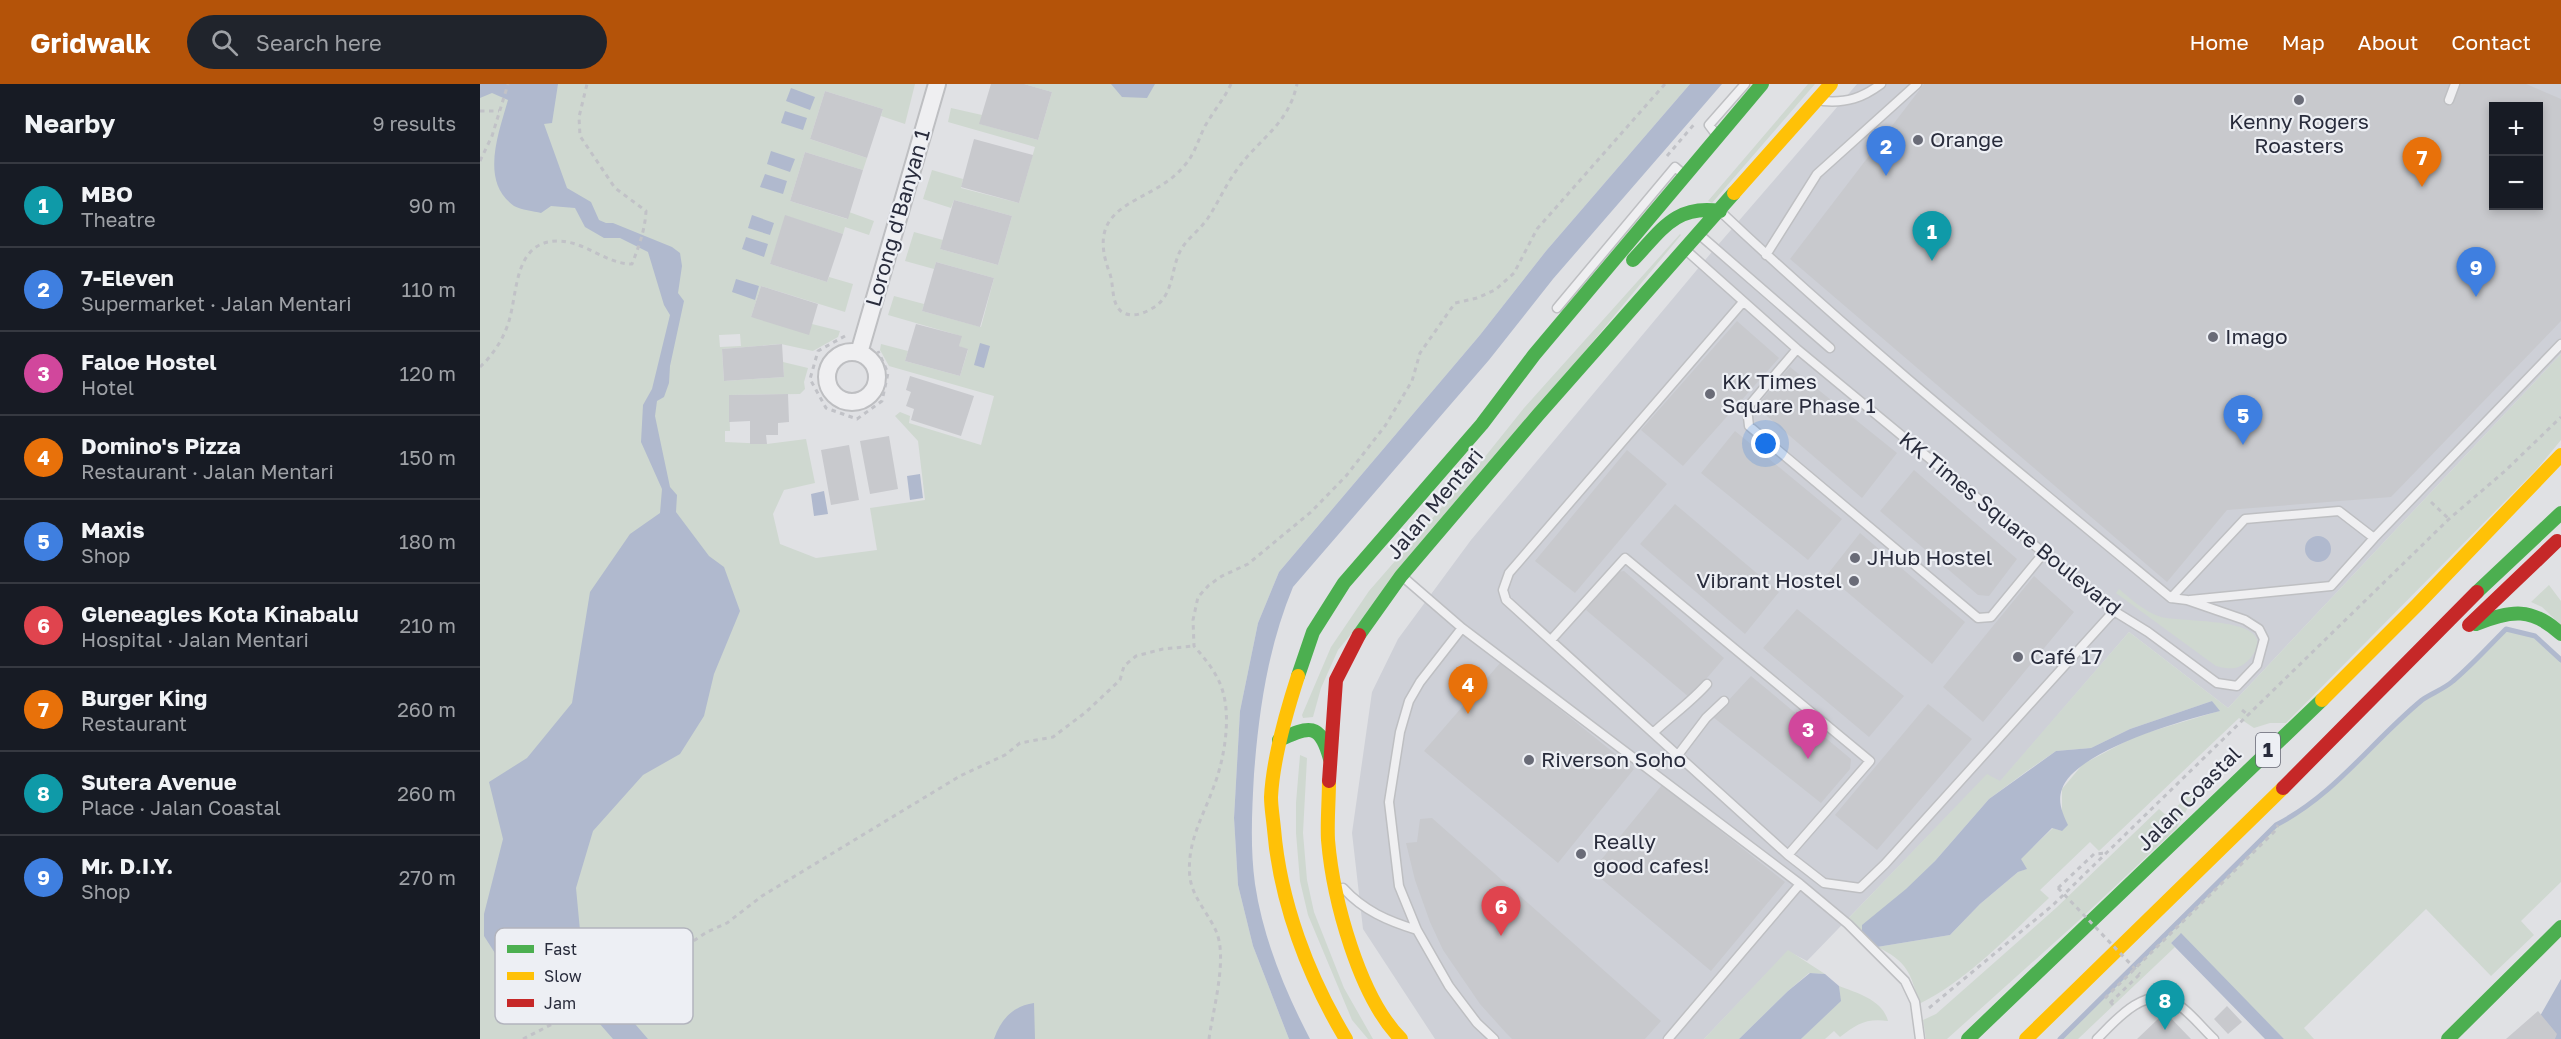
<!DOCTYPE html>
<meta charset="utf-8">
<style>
:root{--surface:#171b24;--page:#20242c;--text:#f1f3f6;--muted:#9ea1a6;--line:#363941;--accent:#b45309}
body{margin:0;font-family:"Golos Text",sans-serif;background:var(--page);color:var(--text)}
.controls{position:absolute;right:18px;top:18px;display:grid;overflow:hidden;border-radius:0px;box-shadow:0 3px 9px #0003}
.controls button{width:54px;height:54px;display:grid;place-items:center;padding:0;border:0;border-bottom:2px solid var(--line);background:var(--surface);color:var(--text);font:30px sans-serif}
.you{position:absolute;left:1286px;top:360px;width:21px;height:21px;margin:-15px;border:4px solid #fff;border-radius:50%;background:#1a73e8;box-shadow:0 0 0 9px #1a73e833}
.badge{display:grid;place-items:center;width:39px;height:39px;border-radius:50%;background:var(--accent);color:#fff;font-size:20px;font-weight:700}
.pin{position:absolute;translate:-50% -50px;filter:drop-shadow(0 2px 3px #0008)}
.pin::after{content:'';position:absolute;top:32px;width:21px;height:18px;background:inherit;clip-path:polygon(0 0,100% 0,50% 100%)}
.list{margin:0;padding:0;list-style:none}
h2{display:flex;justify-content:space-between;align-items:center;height:78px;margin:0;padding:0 24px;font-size:26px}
h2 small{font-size:20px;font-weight:400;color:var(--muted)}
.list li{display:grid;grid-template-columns:39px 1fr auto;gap:18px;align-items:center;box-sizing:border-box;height:84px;padding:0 24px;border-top:2px solid var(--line)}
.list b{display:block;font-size:22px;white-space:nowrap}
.list p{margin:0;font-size:20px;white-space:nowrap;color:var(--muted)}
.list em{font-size:20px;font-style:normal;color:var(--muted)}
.icon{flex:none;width:33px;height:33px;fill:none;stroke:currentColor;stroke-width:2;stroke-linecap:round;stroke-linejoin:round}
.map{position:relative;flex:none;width:2081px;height:955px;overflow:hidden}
header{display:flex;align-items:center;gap:36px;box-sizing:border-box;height:84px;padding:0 30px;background:var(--accent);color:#fff}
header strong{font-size:28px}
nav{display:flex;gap:33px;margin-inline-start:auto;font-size:21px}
.search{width:420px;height:54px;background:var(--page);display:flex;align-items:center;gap:15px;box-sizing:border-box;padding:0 21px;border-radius:33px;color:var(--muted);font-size:22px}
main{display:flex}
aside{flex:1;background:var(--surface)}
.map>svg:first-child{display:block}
.built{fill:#ced0d7;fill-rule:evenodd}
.green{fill:#cfd8d0;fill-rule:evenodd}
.water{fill:#b0b9ce}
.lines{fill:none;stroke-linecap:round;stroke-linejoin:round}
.stream{stroke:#b0b9ce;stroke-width:5}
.building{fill:#c8c9cd;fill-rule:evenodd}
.lane-casing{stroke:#bebfc2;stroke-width:11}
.street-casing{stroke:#bebfc2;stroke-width:20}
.path{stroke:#c1c2c7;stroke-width:3;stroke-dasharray:4.5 4.5;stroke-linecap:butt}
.lane{stroke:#efeff1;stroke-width:8}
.street{stroke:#efeff1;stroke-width:16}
.fast{stroke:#4caf50;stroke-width:14}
.slow{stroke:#ffc107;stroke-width:14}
.jam{stroke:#c62828;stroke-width:14}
.path-bridge{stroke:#c1c2c7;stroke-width:3;stroke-dasharray:4.5 4.5;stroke-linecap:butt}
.poi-dot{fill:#696b77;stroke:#edeff4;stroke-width:2}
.labels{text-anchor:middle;stroke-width:4.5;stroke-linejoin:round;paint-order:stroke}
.shield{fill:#edeff4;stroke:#646673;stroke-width:1.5}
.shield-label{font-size:20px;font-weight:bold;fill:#292c3c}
.poi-label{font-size:21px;fill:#292c3c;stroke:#edeff4;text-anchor:start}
.street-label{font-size:21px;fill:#292c3c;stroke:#edeff4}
.key{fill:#edeff4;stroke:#b2b4bd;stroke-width:1.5}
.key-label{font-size:16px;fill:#292c3c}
</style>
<header>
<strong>Gridwalk</strong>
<div class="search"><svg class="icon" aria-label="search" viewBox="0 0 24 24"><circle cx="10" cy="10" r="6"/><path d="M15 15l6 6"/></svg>Search here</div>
<nav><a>Home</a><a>Map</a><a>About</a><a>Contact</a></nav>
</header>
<main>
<aside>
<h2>Nearby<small>9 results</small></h2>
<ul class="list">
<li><span class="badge" style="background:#0f9aa8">1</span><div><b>MBO</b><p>Theatre</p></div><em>90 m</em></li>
<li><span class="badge" style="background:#3f7fe0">2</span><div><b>7-Eleven</b><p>Supermarket · Jalan Mentari</p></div><em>110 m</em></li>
<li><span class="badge" style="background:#d1479c">3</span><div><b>Faloe Hostel</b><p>Hotel</p></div><em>120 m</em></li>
<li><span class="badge" style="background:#e8710a">4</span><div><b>Domino's Pizza</b><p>Restaurant · Jalan Mentari</p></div><em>150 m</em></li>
<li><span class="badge" style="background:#3f7fe0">5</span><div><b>Maxis</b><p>Shop</p></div><em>180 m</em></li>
<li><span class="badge" style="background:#e0444e">6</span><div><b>Gleneagles Kota Kinabalu</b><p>Hospital · Jalan Mentari</p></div><em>210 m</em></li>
<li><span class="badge" style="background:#e8710a">7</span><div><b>Burger King</b><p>Restaurant</p></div><em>260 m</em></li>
<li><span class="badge" style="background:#0f9aa8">8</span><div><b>Sutera Avenue</b><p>Place · Jalan Coastal</p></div><em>260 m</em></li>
<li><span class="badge" style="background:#3f7fe0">9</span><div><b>Mr. D.I.Y.</b><p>Shop</p></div><em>270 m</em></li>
</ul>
</aside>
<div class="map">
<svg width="2081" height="955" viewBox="0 0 2081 955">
<rect width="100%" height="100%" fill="#e0e1e4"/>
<path class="built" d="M1377,0H2081V270L1748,624L1649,548L1520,698L1507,691L1327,877L1308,867L1224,955H955L883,845L872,749L892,608L918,555L991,456L1231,169ZM2014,22H2058V122H2014Z"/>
<path class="green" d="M0,0H435L425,40L401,32L403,25L345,7L330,55L387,74L383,86L325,68L310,117L367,135L369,128L394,137L389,151L365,143L363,150L306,132L290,180L347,198L349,193L373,200L365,228L281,202L271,233L332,240L360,247L358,253L333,267L301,260L242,265L244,297L304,293L303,278L328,284L324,298L325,305L320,310L249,311L250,347H245V358L287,360L326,355L335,399L304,406L293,430L300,460L336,474L397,466L390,424L445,416L438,357L415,332L420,328L430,332L429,339L501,361L514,312L409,282L400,266L401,260L428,267L425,277L480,292L488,266L479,262L481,252L408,231L414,212L444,220L442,227L501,243L514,194L456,178L454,185L425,177L434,148L463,156L460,165L518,181L532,132L474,116L471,124L443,115L452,86L483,95L481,104L539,119L555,63L468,38L471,24L502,31L500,40L558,56L572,8L544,0H1210L1066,167L1000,251L799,488L778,539L760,627L754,734L758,801L773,862L809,955H0ZM260,250L261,262L240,263L239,251Z
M1328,0H1335L1232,119L1228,117Z
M1200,150L1201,151L858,566L841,604L833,633L823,634L822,631L851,563L889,507L996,384L1044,324Z
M2081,270V356L2057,385L1806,639H1790L1774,644L1759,634L1619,767L1610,758L1560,806L1569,814C1529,851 1489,895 1439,920C1431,889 1427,877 1397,863L1470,851L1500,820L1538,788L1546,785L1540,775L1573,744L1582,747V705L1603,680L1656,652L1739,627L1732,617L1650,645L1611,664L1576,667L1547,687L1509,715L1455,777L1382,852L1363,840L1507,690L1520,697L1649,548L1748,624Z
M2069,501L2081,517V541L2062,523L2051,518Z
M1639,505C1652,516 1665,528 1681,533C1699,538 1772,534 1777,556C1779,562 1775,568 1772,572C1761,586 1752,586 1736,582L1636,509Z
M2026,545L2055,552L2081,576V798L2041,837L2054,851L2011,892L1946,825L1824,944L1834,955H1804L1700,850L1691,859L1695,863L1598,955H1580L1796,741L1823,726L1866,692L1944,615L1973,597Z
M820,671L827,674L823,749L827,796L834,828L864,904L893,955H888L872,936L828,831L820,797L816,749V719Z
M1712,708L1715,711L1696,745L1595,840L1467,955H1446L1443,936L1456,930L1576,824L1679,725L1687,732Z
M1308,866L1345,890L1329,889L1308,907L1259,955H1224Z
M1359,902C1377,909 1403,916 1408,937C1386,934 1377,940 1360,953L1354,947L1345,955H1321L1360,917Z"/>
<path class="water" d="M0,0H78L72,39L64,40L87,104L111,118L119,136L126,139H133L192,163L200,169L202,182L198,209L204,217L190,282L189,299L184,313L177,317L175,332L190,403L197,411L196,428L229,472L244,483L260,527L234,590L224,632L200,670L163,691L113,747L96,804L102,868L131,912L168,955H133L92,908L60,887L22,880L4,852V830L23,755L9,698L47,674L92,619L110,508L150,450L180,429L182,405L161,358L163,321L172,305L190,231L184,221L168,168L140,154H124L105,143L95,124L71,122L61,129C54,127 41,126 34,122C0,98 18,51 28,16L12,9L0,14Z
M631,0H675L667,14L642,13Z
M1210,0H1242L1073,195L1009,276L813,503C788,563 779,626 774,690C772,726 770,764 775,800C783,854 805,907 830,955H809L773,862L758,801L754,734L760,627L778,539L799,488L1000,251L1066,167Z
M311,4L335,13L330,26L306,17Z
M305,27L327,34L323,46L301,39Z
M291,67L315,75L310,88L287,80Z
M285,90L307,97L303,110L280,103Z
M272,131L294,139L290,151L268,144Z
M266,153L288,160L284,173L262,165Z
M256,195L279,202L275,216L252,208Z
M500,259L510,262L504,284L494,281Z
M440,390L443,414L430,416L427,392Z
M344,407L348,430L334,432L331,410Z
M1825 465a13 13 0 1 1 26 0a13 13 0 1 1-26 0Z
M1732,617L1740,627C1703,636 1595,667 1582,705C1577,718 1583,730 1588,741L1582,747L1572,744L1541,775L1547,785L1538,788L1500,820L1470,851L1397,863L1382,852V841L1426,805L1455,777L1509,715L1576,667L1611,664L1650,645Z
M1701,849L1804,955H1785L1691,859Z
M1330,889L1345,890L1359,902L1361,917L1321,955H1259L1308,907Z
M2081,895V955H2035L2060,932Z
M554,919L555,955H514C521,935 533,922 554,919Z"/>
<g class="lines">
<path class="stream" d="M1580,955L1796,741C1856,710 1891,658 1942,616C1952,609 1964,605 1973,597C1992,581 2009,562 2026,545L2055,552L2081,576"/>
</g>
<path class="building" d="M511,0H544L572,8L558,56L499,40Z
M1444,0H2046L2081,15V237L1911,413L1747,426L1687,498L1310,175ZM2014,22H2058V122H2014Z
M345,7L403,25L387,74L330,55Z
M494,55L553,71L539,119L481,103Z
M325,68L383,86L368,135L310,117Z
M474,116L532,132L518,181L460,165Z
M305,131L363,150L347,198L290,180Z
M456,178L514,194L500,243L442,227Z
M281,202L338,220L329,251L271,233Z
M1257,237L1299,274L1203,382L1161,346Z
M436,240L482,252L479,262L488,265L480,292L425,277Z
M302,260L304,293L244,297L242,265Z
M1310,283L1417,369L1382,414L1281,327L1280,318Z
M430,292L494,312L481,352L431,336L434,325L426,322L431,308L426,306Z
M308,310L309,338L298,339V351H286L287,360H270V337L249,338V311Z
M1255,347L1362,435L1328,476L1221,389Z
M409,352L418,405L390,410L380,357Z
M369,361L379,416L351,421L341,366Z
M1147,366L1187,400L1095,509L1055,477Z
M1434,386L1537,475L1509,512L1498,511L1400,427Z
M1195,420L1299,508L1265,550L1160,460Z
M1380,449L1485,538L1452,580L1347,491Z
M1144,487L1244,574L1210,614L1106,526L1138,488Z
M1554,492L1594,528L1503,638L1463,603Z
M1317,525L1424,612L1389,653L1283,564Z
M1021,578L1154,685L1078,779L944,667Z
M1271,592L1371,675L1370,685L1341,719L1233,633Z
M1448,620L1492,655L1397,766L1355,731Z
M1182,701L1305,798L1231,887L1112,787Z
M952,734L1181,937L1165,955H1032L1027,950L1000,920L963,866L950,838L935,796L926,759L937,758L940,735Z
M1747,922L1762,938L1748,950L1734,935Z
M2058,927L2077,950L2075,955H2026Z
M1685,928L1711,955H1657L1677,936Z"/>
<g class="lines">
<defs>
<path id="lane" d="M1969,16L1975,0
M1343,17C1367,19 1382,14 1401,0
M1235,49L1229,41L1265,0
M1221,152L1350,264
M1208,168L1317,265L1634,527L1668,548L1737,599L1757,602L1777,581L1784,555L1779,545L1765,536L1707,516L1691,514C1539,388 1385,264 1241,128
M1286,171L1337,90L1437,0
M1263,218L1029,489L1023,506L1026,516L1308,771L1344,799L1380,804L1405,780L1634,527
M1077,224L1195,83L1202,89
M1317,265L1267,324L1269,342L1498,534L1511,533L1563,470
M923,493L982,544
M1691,514L1765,435L1859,427L1894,454
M1710,516L1851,502L1894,454L2081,260
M1071,556L1145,474L1390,677L1308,771
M1173,649C1191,632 1211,618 1227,600
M1198,671L1226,634L1244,617
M863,804C884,827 908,837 937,846
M1014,955L997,939L969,902L937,846L919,802L909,718L920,648L929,617L940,598L982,544L1320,800L1368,840L1425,897L1435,918L1440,955
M1188,955L1320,800
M1617,955C1635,937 1663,903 1692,917C1708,925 1721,943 1734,955"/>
<path id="street" d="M347 293a25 25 0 1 1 50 0a25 25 0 1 1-50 0Z
M379,269L457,0"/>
</defs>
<use href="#lane" class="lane-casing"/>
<use href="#street" class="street-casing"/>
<path class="path" d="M751,0C744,15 733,28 725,42C718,56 715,70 704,82C672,122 601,115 630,190C634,202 631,220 642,228C653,235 667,228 676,222C696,207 690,179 704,161C711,152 721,144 728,134C738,119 745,102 756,87C778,55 808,42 817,0
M0,27H19
M1187,72L1216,38
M0,77L12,52L28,0
M365,252L338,267L330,295L346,324L377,335L402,317L408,289L398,267
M0,283C13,271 24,254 29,237C38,207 34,158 77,157C106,157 125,180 152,180C159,162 165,146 166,127L135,104L100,52L99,33L107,0
M1951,418L1969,435
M1762,626L1768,631
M1578,804L1614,770L1627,769
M1630,919L1660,890
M1633,921L1626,913L1794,748L1798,741
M1449,924L1573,821L1969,435L2025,387L2081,333
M43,955L90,931L131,898L198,867L227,848L247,839L282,812L480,692L525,671L540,659L573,653L606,628L640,596L644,582L656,572L683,565L714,562
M729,955C733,925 748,874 736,847C728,829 713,814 710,794C706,759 723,733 734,702C744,676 751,636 743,608C738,590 726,576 714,562L713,536L718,513L729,501L742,492L768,480L831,428L866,392L905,342L932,297L940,269L975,219L997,214L1015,206L1034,189L1057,145L1185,0"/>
<use href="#lane" class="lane"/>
<use href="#street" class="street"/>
<path class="fast" d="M1153,176C1181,147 1195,120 1240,127
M1997,508L2081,429
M1996,540C2031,526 2052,523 2081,550
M879,551L921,492L1058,331L1254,109
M818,592L833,548L864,499L1002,340L1054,271L1282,0
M799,656C829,642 840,638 850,675
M1488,955L1842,616
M1968,955L2081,843"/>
<path class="slow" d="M1254,109L1351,0
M818,592C806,629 793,674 791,713C791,723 793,734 794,745C800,818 828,892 866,955
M1842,616L1937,521L2081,371
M849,697C849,716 847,737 848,756C853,815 879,913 921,955
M1546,955L1803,704"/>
<path class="jam" d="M1989,541L2077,457
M849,697L856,596L879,551
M1803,704L1997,508"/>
<path class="path-bridge" d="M1578,804L1660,890"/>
</g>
<g class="poi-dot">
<circle cx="1819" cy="16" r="6"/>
<circle cx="1438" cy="56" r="6"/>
<circle cx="1733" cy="253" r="6"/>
<circle cx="1230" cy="310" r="6"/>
<circle cx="1375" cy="474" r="6"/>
<circle cx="1374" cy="497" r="6"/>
<circle cx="1538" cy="573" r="6"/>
<circle cx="1049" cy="676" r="6"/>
<circle cx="1101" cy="770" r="6"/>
</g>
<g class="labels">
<rect class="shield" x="1776" y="649" width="24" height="34" rx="4.5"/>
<g class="shield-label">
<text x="1788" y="673">1</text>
</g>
<g class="poi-label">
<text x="1819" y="45" text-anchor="middle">Kenny Rogers<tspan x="1819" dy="24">Roasters</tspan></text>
<text x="1450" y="63">Orange</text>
<text x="1745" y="260">Imago</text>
<text x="1242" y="305">KK Times<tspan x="1242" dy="24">Square Phase 1</tspan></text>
<text x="1387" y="481">JHub Hostel</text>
<text x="1362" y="504" text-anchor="end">Vibrant Hostel</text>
<text x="1550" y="580">Café 17</text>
<text x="1061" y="683">Riverson Soho</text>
<text x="1113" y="765">Really<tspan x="1113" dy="24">good cafes!</tspan></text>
</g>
<g class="street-label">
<text transform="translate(418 134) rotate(-74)" y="7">Lorong d'Banyan 1</text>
<text transform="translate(955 420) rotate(-50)" y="7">Jalan Mentari</text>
<text transform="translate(1530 440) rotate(39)" y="7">KK Times Square Boulevard</text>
<text transform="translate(1709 715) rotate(-45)" y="7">Jalan Coastal</text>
</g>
</g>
<rect x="15" y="844" width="198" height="96" rx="9" class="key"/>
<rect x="27" y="861" width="27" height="8" fill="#4caf50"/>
<rect x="27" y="888" width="27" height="8" fill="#ffc107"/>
<rect x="27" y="915" width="27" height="8" fill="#c62828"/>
<g class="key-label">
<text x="64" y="871">Fast</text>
<text x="64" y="898">Slow</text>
<text x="64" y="925">Jam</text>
</g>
</svg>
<div class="controls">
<button>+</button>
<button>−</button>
</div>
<div class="you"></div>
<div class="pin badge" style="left:1452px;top:177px;background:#0f9aa8">1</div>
<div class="pin badge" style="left:1406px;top:92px;background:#3f7fe0">2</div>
<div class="pin badge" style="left:1328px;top:675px;background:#d1479c">3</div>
<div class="pin badge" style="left:988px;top:630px;background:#e8710a">4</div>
<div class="pin badge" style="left:1763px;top:361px;background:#3f7fe0">5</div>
<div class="pin badge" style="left:1021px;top:852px;background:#e0444e">6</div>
<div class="pin badge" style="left:1942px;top:103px;background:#e8710a">7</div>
<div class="pin badge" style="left:1685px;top:946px;background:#0f9aa8">8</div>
<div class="pin badge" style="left:1996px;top:213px;background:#3f7fe0">9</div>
</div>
</main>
